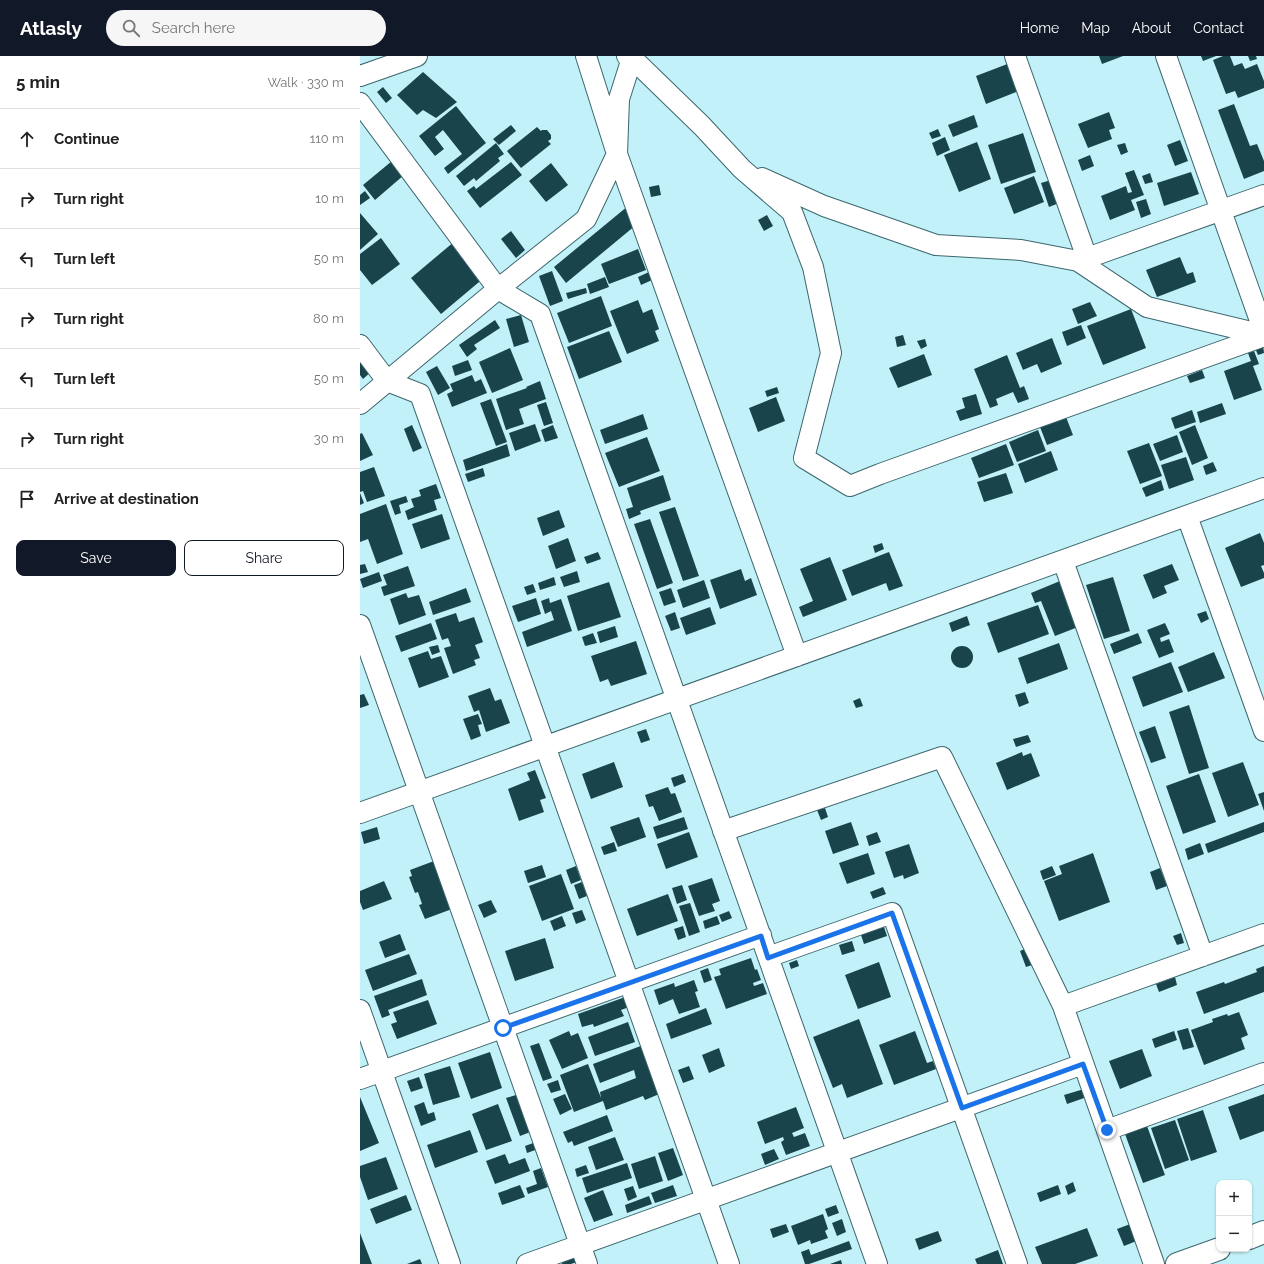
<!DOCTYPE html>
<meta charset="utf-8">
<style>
:root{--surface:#fff;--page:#f6f6f6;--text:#222;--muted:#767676;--line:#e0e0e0;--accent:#111827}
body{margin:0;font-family:Raleway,sans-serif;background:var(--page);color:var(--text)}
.controls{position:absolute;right:12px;bottom:12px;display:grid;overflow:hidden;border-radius:8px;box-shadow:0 1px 3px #0004}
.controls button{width:36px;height:36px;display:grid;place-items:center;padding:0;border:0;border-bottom:1px solid var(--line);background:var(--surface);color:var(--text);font:20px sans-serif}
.stop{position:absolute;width:12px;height:12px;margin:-9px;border:3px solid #1a73e8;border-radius:50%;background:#fff}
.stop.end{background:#1a73e8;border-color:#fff;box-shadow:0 1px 4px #0008}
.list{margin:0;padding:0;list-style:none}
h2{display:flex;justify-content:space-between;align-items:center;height:52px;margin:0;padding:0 16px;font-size:17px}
h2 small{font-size:13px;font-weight:400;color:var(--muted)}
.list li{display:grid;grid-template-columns:26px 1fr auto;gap:12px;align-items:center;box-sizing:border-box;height:60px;padding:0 16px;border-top:1px solid var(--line)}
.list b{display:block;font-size:15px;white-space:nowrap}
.list em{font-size:13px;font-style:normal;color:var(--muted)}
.actions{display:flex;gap:8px;padding:12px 16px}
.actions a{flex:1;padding:9px 0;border:1px solid var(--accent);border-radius:8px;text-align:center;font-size:14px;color:var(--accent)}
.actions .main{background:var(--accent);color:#fff}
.icon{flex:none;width:22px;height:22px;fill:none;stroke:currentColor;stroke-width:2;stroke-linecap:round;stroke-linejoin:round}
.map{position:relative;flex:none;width:904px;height:1208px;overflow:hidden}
header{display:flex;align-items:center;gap:24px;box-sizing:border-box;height:56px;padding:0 20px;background:var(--accent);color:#fff}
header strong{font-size:19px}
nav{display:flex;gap:22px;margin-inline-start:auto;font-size:14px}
.search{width:280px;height:36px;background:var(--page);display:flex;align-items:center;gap:10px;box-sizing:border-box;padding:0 14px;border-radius:22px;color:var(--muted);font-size:15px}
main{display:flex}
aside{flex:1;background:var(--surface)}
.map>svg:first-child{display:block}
.building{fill:#19444b}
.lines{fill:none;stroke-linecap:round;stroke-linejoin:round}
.minor-casing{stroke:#3d676e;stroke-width:22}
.major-casing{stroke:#3d676e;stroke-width:24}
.minor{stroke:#fff;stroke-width:20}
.major{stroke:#fff;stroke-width:22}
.route{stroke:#1a73e8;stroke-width:5}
</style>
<header>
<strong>Atlasly</strong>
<div class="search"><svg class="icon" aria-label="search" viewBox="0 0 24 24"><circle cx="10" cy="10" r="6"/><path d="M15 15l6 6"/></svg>Search here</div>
<nav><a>Home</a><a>Map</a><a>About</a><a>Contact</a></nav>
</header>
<main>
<aside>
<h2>5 min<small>Walk · 330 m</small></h2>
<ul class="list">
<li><svg class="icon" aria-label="ahead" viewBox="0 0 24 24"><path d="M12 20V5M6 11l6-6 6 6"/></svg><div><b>Continue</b></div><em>110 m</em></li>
<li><svg class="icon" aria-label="right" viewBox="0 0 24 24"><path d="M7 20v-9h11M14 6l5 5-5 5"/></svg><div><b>Turn right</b></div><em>10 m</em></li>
<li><svg class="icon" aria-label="left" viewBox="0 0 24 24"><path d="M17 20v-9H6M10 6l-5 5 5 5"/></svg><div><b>Turn left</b></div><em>50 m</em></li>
<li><svg class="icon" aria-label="right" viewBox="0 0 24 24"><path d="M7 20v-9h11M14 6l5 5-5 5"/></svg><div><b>Turn right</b></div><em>80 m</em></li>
<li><svg class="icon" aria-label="left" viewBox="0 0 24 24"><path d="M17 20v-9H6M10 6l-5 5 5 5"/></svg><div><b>Turn left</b></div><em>50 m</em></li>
<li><svg class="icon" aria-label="right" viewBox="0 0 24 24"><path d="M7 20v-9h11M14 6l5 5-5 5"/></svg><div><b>Turn right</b></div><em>30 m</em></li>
<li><svg class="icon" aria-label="arrive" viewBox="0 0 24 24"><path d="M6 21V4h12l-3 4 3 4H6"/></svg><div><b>Arrive at destination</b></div></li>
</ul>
<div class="actions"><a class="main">Save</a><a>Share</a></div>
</aside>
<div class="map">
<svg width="904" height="1208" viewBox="0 0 904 1208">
<rect width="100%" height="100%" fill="#c3f1f9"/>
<path class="building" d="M739,0H763L742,8Z
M841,0H856L843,5Z
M863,0H870L874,10L882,7L885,13L897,8L904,25V32L878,42L875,35L866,38L853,4Z
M888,0H896L897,3L890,5Z
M650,7L661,34L626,48L616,20Z
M63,16L97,46L76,62L63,54L57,59L37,39Z
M23,31L32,42L26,47L17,36Z
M874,48L890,90L897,88L904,105V115L884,123L858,54Z
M96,50L126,87L88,118L84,112L102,98L83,74L75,81L84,93L75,100L59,80Z
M749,56L755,72L749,74L752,83L728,92L718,68Z
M614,59L618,71L593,81L588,69Z
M151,69L156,75L139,89L133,83Z
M177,71L181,75L182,74H187L191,79V83L188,85L191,88L161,112L147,95Z
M578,73L581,80L572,83L569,77Z
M663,77L676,116L641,128L628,89Z
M585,81L590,94L577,100L572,87Z
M820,84L828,105L815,110L807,89Z
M617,86L631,123L599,136L584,99Z
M136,87L144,98L138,102L140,105L116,125L114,122L104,130L96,120Z
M765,87L768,96L761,99L757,89Z
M730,99L734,110L722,115L718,104Z
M32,105L44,119L15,144L3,129Z
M151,106L162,119L120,152L107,135L114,130L116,133Z
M191,107L208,129L186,146L169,125Z
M774,114L784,139L771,144L775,154L750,164L741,140L766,130L768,137L772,136L765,117Z
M831,116L839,138L804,150L797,127Z
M790,117L793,126L785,128L782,120Z
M674,120L684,146L654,158L644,132Z
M691,124L699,147L689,151L681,127Z
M299,129L301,139L291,141L289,131Z
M5,135L10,142L0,149V139Z
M786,143L791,158L781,162L776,146Z
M268,150L276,169L206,227L194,211Z
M0,157L18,178L0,194Z
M407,159L413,170L404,175L398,164Z
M151,175L165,194L156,202L141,183Z
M21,182L40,208L12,229L0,214V198Z
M95,185L125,221L81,258L51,222Z
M278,193L286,214L249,228L241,208Z
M820,201L827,218L833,216L836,226L797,241L786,214Z
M192,215L203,245L190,250L179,220Z
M289,216L292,224L281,229L278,221Z
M245,221L249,231L230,238L227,228Z
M226,232L227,237L208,243L206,237Z
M241,240L252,270L209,287L197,257Z
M278,244L283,257L292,253L299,273L295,275L299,285L267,298L250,255Z
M730,246L737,260L718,268L712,253Z
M771,253L786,292L743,309L727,270Z
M161,259L169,286L154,291L146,263Z
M135,264L140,272L114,289L117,293L107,301L99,289Z
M721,269L726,282L707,290L702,276Z
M249,275L262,306L219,323L207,291Z
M543,279L546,289L537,291L535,281Z
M692,282L702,308L681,317L677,308L663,314L656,297Z
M565,283L567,290L561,293L557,285Z
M903,289L904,297L898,299L895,292Z
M150,292L163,324L132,337L119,306Z
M894,295L899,308L893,310L902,334L874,344L864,315L891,305L888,297Z
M564,298L572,319L538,332L529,312Z
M0,299L13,314L3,323L0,319Z
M647,299L660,332L664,330L669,343L658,347L653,336L636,343L638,349L630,352L614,313Z
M108,304L112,314L95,320L92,310Z
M77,310L90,332L78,339L66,316Z
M842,314L845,322L830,327L827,320Z
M112,319L115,326L121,323L127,337L92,351L87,338L93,335L90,328Z
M180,325L186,343L159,353L164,368L146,374L136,343L167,332L166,331Z
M417,331L419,337L407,341L405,335Z
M616,338L622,358L600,365L596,355L605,352L602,342Z
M416,341L425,365L398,376L389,352Z
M131,343L147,386L136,390L120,347Z
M186,346L193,367L184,370L177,349Z
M862,347L866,358L840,367L837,356Z
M832,354L836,366L815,373L811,362Z
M283,358L288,373L245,388L240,374Z
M706,361L713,379L687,389L680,371Z
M175,368L181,385L155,395L149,377Z
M52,369L62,392L53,396L44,373Z
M193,369L198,382L185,386L181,374Z
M835,369L848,402L832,409L819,376Z
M678,374L686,395L657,406L649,386Z
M2,377L13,399L0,405V378Z
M817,379L823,396L800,405L793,388Z
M287,381L300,415L259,431L245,397Z
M789,387L802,420L780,428L767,395Z
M147,388L150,400L106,415L103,404Z
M646,388L654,409L619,422L611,402Z
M691,395L698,414L665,427L658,408Z
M826,401L834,424L809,433L801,409Z
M853,406L857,415L846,419L843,410Z
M14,411L25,440L7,446L3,435L0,436V416Z
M123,412L125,420L108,426L105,418Z
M646,417L653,437L624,446L617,426Z
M303,419L311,444L280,455L281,458L269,463L266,453L273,451L267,432Z
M801,424L804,434L786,441L782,432Z
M76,428L81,442L74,444L77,454L48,464L45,455L54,451L51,443L61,440L59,434Z
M0,437L4,447L0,449Z
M46,440L48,446L39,449L41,457L35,459L30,445Z
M26,448L43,498L17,508L8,483L0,486V458Z
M315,451L339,520L323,525L299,456Z
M199,454L205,471L183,480L177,462Z
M82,458L90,483L61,493L52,468Z
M290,463L313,527L297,533L274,468Z
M900,477L904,487V509L901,510L904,517V522L881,531L865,492Z
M208,482L216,505L196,513L188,490Z
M522,487L524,493L515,497L513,490Z
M238,496L241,503L227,508L224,501Z
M529,496L543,530L529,535L526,527L492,540L482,514Z
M470,501L487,544L443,561L439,551L453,545L440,513Z
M5,508L8,516L0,518V509Z
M812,508L819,524L804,530L807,537L793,543L783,519Z
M48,510L55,530L24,540L21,531L27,529L23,519Z
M381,513L385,525L391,522L397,539L360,553L350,524Z
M217,515L220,526L204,531L200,521Z
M19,516L22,525L3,532L0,523Z
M194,521L196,529L180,534L178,527Z
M753,521L770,575L744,583L726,529Z
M344,524L350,542L323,552L317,534Z
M700,525L718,571L695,580L681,545L675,547L671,537Z
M249,526L261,561L218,575L207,540Z
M173,528L176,536L167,539L164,531Z
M106,532L111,546L73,559L69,546Z
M311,532L316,546L304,550L299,536Z
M46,537L48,542L59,539L66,559L39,569L30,543Z
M176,542L181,558L158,566L152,550Z
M189,542L190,547L201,543L212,575L167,591L162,576L194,564L191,555L185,558L181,545Z
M678,549L689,578L638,597L627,567Z
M350,551L356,568L326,579L320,562Z
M846,555L849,563L841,567L837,558Z
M315,556L320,572L311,575L305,560Z
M96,557L99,566L114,561L123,586L115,589L120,602L114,604L116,609L93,618L84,592L91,590L88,582L82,584L75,564Z
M607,560L610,569L592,576L589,567Z
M71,567L77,583L41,596L35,580Z
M805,567L810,578L800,582L801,586L809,583L814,596L799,602L787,574Z
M255,570L258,581L240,587L237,576Z
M233,577L237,587L225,590L222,581Z
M778,577L782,587L754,598L750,588Z
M276,585L287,618L251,630L248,623L240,626L231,600Z
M699,587L708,613L667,628L658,602Z
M78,589L80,596L72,599L69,591Z
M591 601a11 11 0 1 1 22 0a11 11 0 1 1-22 0Z
M68,595L71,603L81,600L89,621L59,632L48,602Z
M854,596L865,622L828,636L818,611Z
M811,606L823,636L783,651L772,621Z
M130,632L135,645L141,643L150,667L126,676L119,654L114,656L108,640Z
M665,636L669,647L659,651L655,639Z
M4,638L9,649L0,652V639Z
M500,642L503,650L496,652L493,645Z
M829,649L849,712L829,718L809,656Z
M118,658L122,668L118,669L121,680L111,684L103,663Z
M795,670L806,702L791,707L779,676Z
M286,673L290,684L281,687L277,676Z
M668,679L671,686L656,691L653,683Z
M662,696L663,700L671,697L680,720L647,734L636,707Z
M254,706L263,731L231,743L222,718Z
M883,706L899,749L868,761L852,717Z
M175,714L186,742L180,744L184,756L159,765L148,733L170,724L167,717Z
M323,718L326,726L314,731L311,722Z
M839,718L856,766L823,778L806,730Z
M308,731L311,738L315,737L322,756L299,765L293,750L289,751L285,739Z
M904,736V755L898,738Z
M465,752L468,761L461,764L457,754Z
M279,761L286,781L258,791L250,771Z
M324,761L328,773L297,783L293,771Z
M491,766L499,789L473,798L465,775Z
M904,766V776L848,797L845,788Z
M17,771L20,783L4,788L1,776Z
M329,776L338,801L306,813L297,788Z
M517,776L521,786L509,790L506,780Z
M254,786L257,795L244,799L241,791Z
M840,787L844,798L828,804L825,793Z
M549,788L559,817L544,823L543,819L534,822L525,796Z
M508,797L515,818L487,828L479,807Z
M733,797L750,846L699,865L684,825L702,818L699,810Z
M74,805L92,853L65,863L59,849L62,848L58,836L55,837L49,821L52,820L50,814Z
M182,809L186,821L168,827L164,815Z
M216,810L221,824L211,828L206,814Z
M692,810L696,819L683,824L680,815Z
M800,812L807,830L796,834L790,816Z
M201,818L214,853L182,865L169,830Z
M352,822L360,845L352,848L355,855L339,860L328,830Z
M24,825L32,843L3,854L0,846V835Z
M222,826L227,840L219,843L214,829Z
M322,829L327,844L317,848L312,832Z
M523,831L526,838L513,843L510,836Z
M308,838L318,865L277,880L267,853Z
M131,844L137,856L124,862L118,849Z
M330,847L340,876L329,880L319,850Z
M222,854L226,864L216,868L212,857Z
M369,855L372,862L362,866L359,859Z
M202,860L206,870L194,875L190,865Z
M357,860L360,868L345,873L343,865Z
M323,870L326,881L318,884L314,873Z
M524,871L527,880L504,888L501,879Z
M821,877L824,887L817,889L813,880Z
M40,878L46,894L25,902L19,886Z
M185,882L194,912L155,925L145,895Z
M492,885L495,895L482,899L479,889Z
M672,890L678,907L666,911L660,895Z
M49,898L57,918L13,935L5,914Z
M391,902L395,914L397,913L401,924L393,927L394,930L403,927L407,938L366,953L354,921L361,919L359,913Z
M437,904L439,910L431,913L429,907Z
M519,906L531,941L498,953L485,919Z
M904,910V936L844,958L836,936L864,926L865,928L897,916L896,913Z
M348,912L352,924L344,927L340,915Z
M815,921L817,929L799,936L796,928Z
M62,923L67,939L28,954L30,959L22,962L14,940Z
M334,924L338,935L335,936L340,951L319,958L313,943L299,949L294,934L314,927L315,931Z
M268,940L272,950L261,954L264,960L234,971L233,968L222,971L218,958Z
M68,944L77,968L37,983L31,968L37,966L33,956Z
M346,952L352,968L311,983L306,968Z
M879,956L888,979L881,982L885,993L844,1009L831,974L853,966L852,963L867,958L868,960Z
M499,963L523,1028L487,1042L482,1028L473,1032L453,981Z
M268,966L275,986L235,1000L228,981Z
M828,972L834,991L823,994L817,975Z
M209,975L211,980L218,977L228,1002L202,1013L189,984Z
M555,975L567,1007L573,1005L576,1013L534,1029L519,989Z
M814,975L817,984L795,992L792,983Z
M179,987L192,1022L183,1025L170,990Z
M286,988L304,1036L285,1044L283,1040L246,1054L243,1045L214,1056L200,1019L228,1008L241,1042L240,1036L276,1022L274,1014L240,1027L233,1008Z
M359,992L365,1010L349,1017L342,999Z
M782,993L792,1020L760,1033L749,1005Z
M130,996L142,1032L111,1043L98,1007Z
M90,1010L100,1041L73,1049L64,1018Z
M329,1010L334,1023L323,1027L318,1014Z
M59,1021L63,1032L51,1036L47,1025Z
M198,1024L201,1034L191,1037L187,1028Z
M724,1033L727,1041L707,1048L704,1039Z
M159,1038L173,1075L160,1080L146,1042Z
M205,1038L212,1053L200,1059L193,1043Z
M904,1038V1075L880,1084L868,1051Z
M0,1041L19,1087L0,1095Z
M64,1046L68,1058L74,1056L76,1064L61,1070L54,1050Z
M138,1048L152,1085L126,1094L112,1058Z
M436,1051L444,1072L432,1077L434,1081L445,1077L450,1090L426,1099L421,1086L424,1084L423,1081L405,1088L397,1066Z
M843,1054L857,1096L831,1105L817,1063Z
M247,1059L253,1075L214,1090L212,1085L208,1087L203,1076Z
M815,1064L829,1104L805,1113L791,1072Z
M787,1070L805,1119L783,1127L765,1078Z
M110,1074L118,1096L75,1112L67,1089Z
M255,1081L264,1104L236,1114L228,1091Z
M176,1086L178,1093L167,1097L165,1090Z
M313,1092L323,1119L308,1125L298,1097Z
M414,1093L419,1103L405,1109L401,1098Z
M145,1098L149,1108L165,1102L170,1115L135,1128L126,1105Z
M295,1100L303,1125L279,1133L271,1108Z
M26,1101L38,1133L8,1144L0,1121V1110Z
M267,1107L272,1122L227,1137L222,1122Z
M226,1109L229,1117L217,1121L215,1113Z
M181,1112L188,1131L168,1138L166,1132L177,1128L173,1115Z
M713,1126L716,1135L708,1139L705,1130Z
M160,1129L165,1141L142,1149L138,1137Z
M313,1129L317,1140L295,1147L291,1137Z
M698,1129L701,1138L680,1146L677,1137Z
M273,1130L277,1141L268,1145L264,1133Z
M243,1134L253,1159L234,1166L224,1142Z
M46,1139L52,1154L16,1168L10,1153Z
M289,1140L292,1148L267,1157L265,1149Z
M476,1149L479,1157L468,1161L465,1153Z
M463,1158L468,1173L465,1175L468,1182L451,1188L450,1184L438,1189L431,1170Z
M482,1163L486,1176L477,1180L472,1167Z
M773,1167L779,1184L764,1190L757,1173Z
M426,1168L429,1176L413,1182L410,1173Z
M727,1172L738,1200L715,1208H682L675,1191Z
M578,1175L582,1185L559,1194L555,1183Z
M0,1177L12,1208H0Z
M489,1185L492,1193L449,1208H445L441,1196L449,1193L451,1199Z
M638,1194L643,1208H617L615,1203Z
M215,1199L217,1206L211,1208H202L201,1204Z
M60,1203L62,1208H47Z
M481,1204L482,1208H470Z"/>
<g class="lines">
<defs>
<path id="minor" d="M226,0L257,98L437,600
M267,0L272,2L342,70L382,113L432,156L453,211L471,297L444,402L490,430L520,418L904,280
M655,0L727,202L904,139
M806,0L904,276
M0,20L57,0
M0,47L138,233L180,258L517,1208
M402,122L464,150L576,189L661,194L718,205L787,251L904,279
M0,289L27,325L60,338L369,1208
M0,348L138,233L226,163L257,98L259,43L272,2
M827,460L904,675
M703,505L843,900
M0,569L227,1208
M0,757L904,432
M363,775L582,701L703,950L794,1208
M408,901L532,857L657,1208
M703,950L904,878
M0,954L90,1208
M0,1023L401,879
M747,1074L904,1017
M167,1208L723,1008"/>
<path id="major" d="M889,1182L904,1176
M817,1208L859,1193"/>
</defs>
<use href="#minor" class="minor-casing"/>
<use href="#major" class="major-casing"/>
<use href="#minor" class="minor"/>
<use href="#major" class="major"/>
</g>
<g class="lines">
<path class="route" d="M143,972L401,880L408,902L532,857L602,1052L723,1008L747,1074"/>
</g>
</svg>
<div class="controls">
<button>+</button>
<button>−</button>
</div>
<div class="stop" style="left:143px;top:972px"></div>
<div class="stop end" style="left:747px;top:1074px"></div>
</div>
</main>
